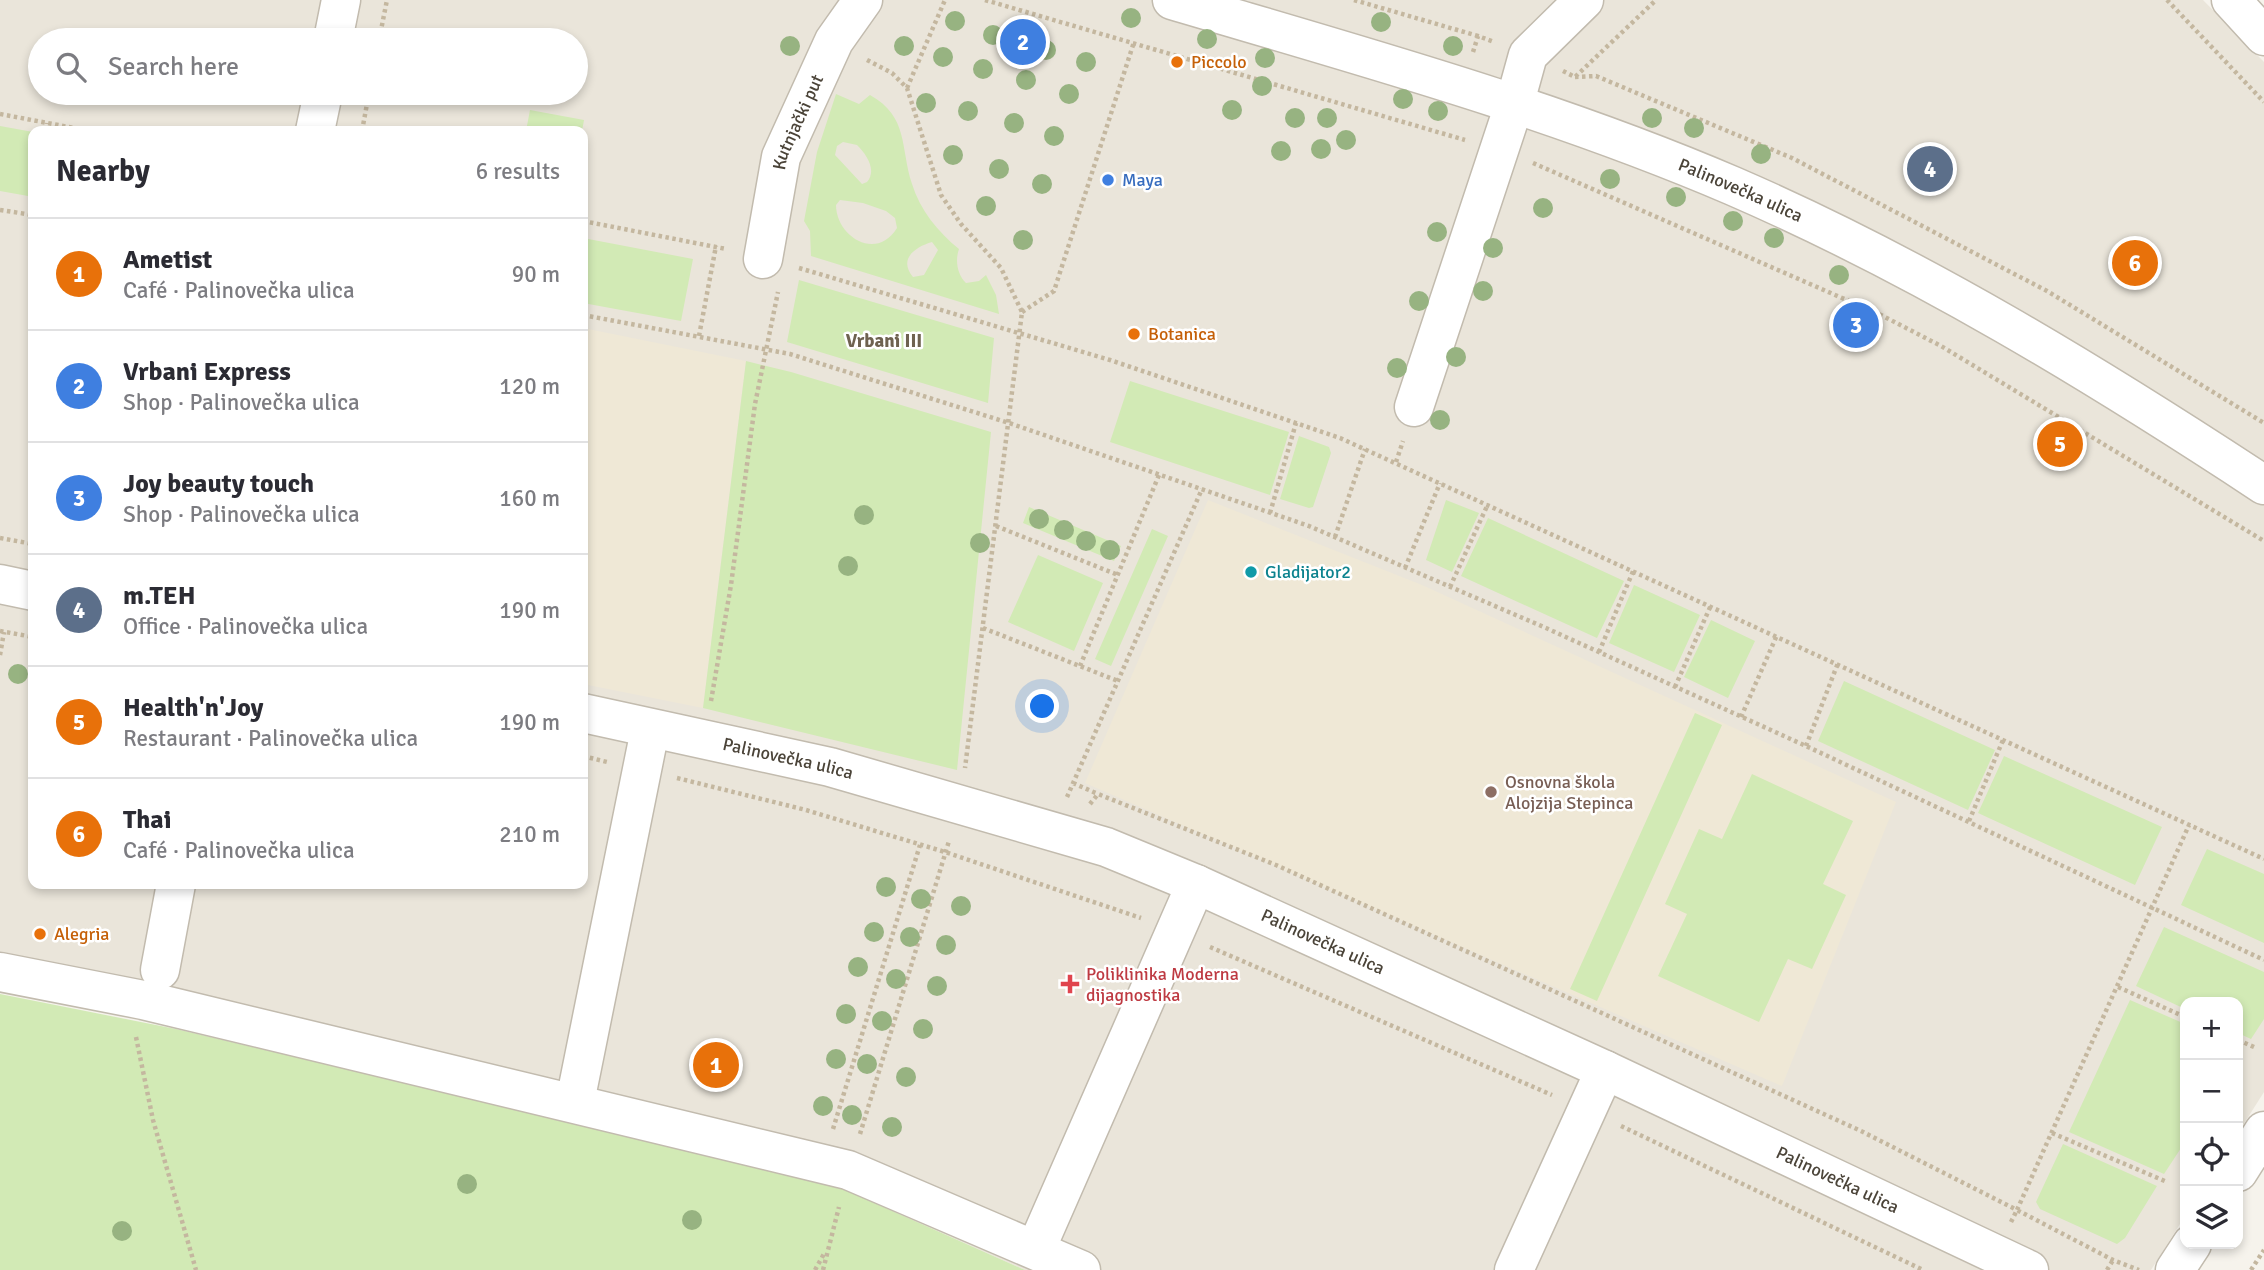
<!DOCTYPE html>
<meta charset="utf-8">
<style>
:root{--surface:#fff;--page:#f2f2f3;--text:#2b2b33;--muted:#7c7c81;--line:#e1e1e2;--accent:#db2777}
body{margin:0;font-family:Signika,sans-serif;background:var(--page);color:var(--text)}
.controls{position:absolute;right:21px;bottom:21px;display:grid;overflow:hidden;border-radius:14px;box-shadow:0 4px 10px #0003}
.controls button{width:63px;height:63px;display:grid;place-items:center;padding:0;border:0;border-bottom:2px solid var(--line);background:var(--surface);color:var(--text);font:35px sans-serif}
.you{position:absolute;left:1043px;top:707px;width:24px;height:24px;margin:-18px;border:5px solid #fff;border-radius:50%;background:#1a73e8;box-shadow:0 0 0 10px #1a73e833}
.badge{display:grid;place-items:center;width:46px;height:46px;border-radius:50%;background:var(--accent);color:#fff;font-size:23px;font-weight:700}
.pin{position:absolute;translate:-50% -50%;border:4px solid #fff;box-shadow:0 2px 7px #0006}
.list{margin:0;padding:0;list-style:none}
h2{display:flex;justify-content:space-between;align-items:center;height:91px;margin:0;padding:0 28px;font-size:30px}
h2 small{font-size:23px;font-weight:400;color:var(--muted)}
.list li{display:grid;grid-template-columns:46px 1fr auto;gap:21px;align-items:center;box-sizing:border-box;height:112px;padding:0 28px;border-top:2px solid var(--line)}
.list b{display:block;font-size:26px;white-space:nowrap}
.list p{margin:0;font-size:23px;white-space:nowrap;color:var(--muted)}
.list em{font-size:23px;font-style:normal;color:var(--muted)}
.icon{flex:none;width:38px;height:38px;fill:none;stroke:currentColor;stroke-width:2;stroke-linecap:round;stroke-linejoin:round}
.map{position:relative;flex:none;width:2264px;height:1270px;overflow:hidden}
.search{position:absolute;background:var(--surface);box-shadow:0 4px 10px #0003;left:28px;top:28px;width:560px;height:77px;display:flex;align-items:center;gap:18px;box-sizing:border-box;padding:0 24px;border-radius:38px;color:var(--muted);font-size:26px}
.panel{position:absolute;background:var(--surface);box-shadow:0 4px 10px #0003;left:28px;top:126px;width:560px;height:763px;border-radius:14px}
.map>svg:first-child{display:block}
.residential{fill:#eae5da;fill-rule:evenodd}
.education{fill:#efe8d6}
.green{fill:#d2eab5;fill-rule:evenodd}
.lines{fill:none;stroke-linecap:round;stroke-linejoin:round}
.minor-casing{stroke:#c2bbae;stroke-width:41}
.path{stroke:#c4b79f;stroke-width:4.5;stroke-dasharray:3.5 3.5;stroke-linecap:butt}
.minor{stroke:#fff;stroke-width:38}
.tree{fill:#97b381}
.food-dot{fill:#e8710a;stroke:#fff;stroke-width:2.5}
.shop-dot{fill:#3f7fe0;stroke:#fff;stroke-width:2.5}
.culture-dot{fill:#0f9aa8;stroke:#fff;stroke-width:2.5}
.education-dot{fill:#8d6e63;stroke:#fff;stroke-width:2.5}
.health-dot{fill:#e0444e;stroke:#fff;stroke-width:2.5}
.labels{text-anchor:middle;stroke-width:5;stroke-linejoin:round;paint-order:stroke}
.food-label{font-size:18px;fill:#c56008;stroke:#fff;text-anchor:start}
.street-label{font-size:18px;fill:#4b4439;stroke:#fff}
.shop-label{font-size:18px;fill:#366cbe;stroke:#fff;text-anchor:start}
.culture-label{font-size:18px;fill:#0d838f;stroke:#fff;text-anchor:start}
.education-label{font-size:18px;fill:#785e54;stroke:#fff;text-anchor:start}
.health-label{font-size:18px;fill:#be3a42;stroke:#fff;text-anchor:start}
.neighbourhood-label{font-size:19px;font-weight:bold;fill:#6e6250;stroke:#fff}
</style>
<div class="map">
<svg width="2264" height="1270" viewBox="0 0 2264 1270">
<rect width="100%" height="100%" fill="#f6f3ec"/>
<path class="residential" d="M0,0H2203L2264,62V1092L2238,1133V1002H2185V1216L2151,1270H1025L823,1180L356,1062L0,990ZM40,40H576V93H40ZM33,131H583V884H33Z"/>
<path class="education" d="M583,328L746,361L703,708L583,684Z
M1208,500L1422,585L1896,802L1782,1086L1085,783Z"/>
<path class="green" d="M836,94L859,104L870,95C909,117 900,147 912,184C920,210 938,232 959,249C955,260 957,274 966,283L979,281L986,275L996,295L999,314L811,256L810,231L804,221L817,152ZM843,142L857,145C867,155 877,170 867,182L862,184L835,155L837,146ZM840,200L863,203L886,211L895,218L897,228C876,262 836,236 836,205ZM932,242L938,250L924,275L913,277C898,259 915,247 932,242Z
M530,110L584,120L582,131H526Z
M0,126L33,132V170L28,196L0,191Z
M583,238L693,259L681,321L583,303Z
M799,280L994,338L988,403L787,342Z
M746,361L791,372L991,432L957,770L703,708Z
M1130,381L1289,432L1270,495L1110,442Z
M1299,436L1329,447L1331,453L1313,507L1309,508L1280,499Z
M1446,500L1479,513L1452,572L1426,560Z
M1029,507L1121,546L1114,561L1023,523Z
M1488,518L1624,581L1597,638L1461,576Z
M1152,529L1168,536L1111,666L1095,659Z
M1038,555L1103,583L1074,651L1008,622Z
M1634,585L1700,615L1674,672L1609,643Z
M1711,620L1755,641L1728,698L1684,677Z
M1844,681L1995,750L1968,810L1818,741Z
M1695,713L1722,725L1597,1001L1570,989Z
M2004,756L2162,827L2135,885L1978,813Z
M1752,774L1853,821L1823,884L1846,895L1812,969L1788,959L1759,1022L1658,976L1687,914L1665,904L1699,829L1722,839Z
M2207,849L2264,874V943L2181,905Z
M2164,927L2264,972V1019L2251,1039L2238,1033V1002H2185V1009L2136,986Z
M0,994L176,1029L823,1180L1025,1270H0Z
M2130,1000L2185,1024V1142L2164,1174L2069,1132Z
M2063,1144L2157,1186L2125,1238L2117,1244L2040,1209L2036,1202Z"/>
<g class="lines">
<defs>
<g id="minor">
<path id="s1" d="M1172,0C1361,56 1551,108 1733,186C1920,267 2095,374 2264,485"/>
<path d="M2231,0L2264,36"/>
<path d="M333,40L341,0"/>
<path d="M315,131L323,93"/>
<path id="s2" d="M763,259L781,157L834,41L863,0"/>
<path d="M1414,407L1515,102L1528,55L1584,0"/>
<path d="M0,584L33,591"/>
<path id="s3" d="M583,713L830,767L1106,847L1196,884L1605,1070L2029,1270"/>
<path d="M160,970L176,884"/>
<path d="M0,972L143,1000L848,1170L1081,1270"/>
<path d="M575,1102L650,730"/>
<path d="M2238,1172L2264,1131"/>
<path d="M1036,1249L1196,884"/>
<path d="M1514,1270L1605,1070"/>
<path d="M2175,1270L2192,1244"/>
</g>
</defs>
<use href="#minor" class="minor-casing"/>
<path class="path" d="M985,0L1465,140
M1354,0L1478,36
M2167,0L2264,102
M379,40L387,0
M1473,52L1478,36L1494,42
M867,60L892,73L907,88L941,195L961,224L1001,268L1022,312L965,768
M1563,71L1575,77L1656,0
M1575,77L1596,76L1792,158L2047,291L2264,423
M907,88L945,0
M0,114L90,131
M46,131L47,123
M362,131L369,93
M1533,163L1881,315L1941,346L2264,541
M0,210L33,215
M31,215L33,200
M583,221L726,249
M799,268L1110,360L1340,438L2264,859
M1022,312L1054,291L1134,42
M583,315L790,354L1009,423L1309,526L1546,628L1806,746L2264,960
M699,336L716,246
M1396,462L1403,441
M1270,513L1296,423
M996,526L1118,575
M1335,537L1365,449
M0,538L33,544
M1405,568L1440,483
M1450,587L1488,504
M983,628L1118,681
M0,631L33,637
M1599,652L1634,569
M0,655L4,632
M1080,666L1159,475
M1675,687L1711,605
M711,701L731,585L755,404L778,292
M1741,717L1777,635
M1806,746L1838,663
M583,756L607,762
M677,778L806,810L945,852L1141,918
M1073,783L1098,794
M1067,797L1202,489
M1090,804L1098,794L1276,865L1470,953L1861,1131L2017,1210L2189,825
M1969,821L2003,740
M1210,947L1552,1095
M2118,987L2185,1017
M136,1037L153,1120L196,1270
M2238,1040L2254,1047
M1621,1126L1923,1270
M833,1129L920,845
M2052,1133L2167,1182
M860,1134L949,841
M2011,1222L2017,1210L2113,1260L2139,1270
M815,1270L825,1252
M823,1270L839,1207
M2107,1270L2113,1260
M2251,1270L2264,1250"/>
<use href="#minor" class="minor"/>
</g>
<g class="tree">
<circle cx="1131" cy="18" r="10"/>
<circle cx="955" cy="21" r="10"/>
<circle cx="1381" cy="22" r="10"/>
<circle cx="993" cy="35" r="10"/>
<circle cx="1207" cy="39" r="10"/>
<circle cx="790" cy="46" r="10"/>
<circle cx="904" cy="46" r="10"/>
<circle cx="1453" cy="46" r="10"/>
<circle cx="1046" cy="50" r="10"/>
<circle cx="943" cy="57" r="10"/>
<circle cx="1265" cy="58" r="10"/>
<circle cx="1086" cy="62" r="10"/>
<circle cx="983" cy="69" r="10"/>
<circle cx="1026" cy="80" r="10"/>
<circle cx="1262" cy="86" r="10"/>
<circle cx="1069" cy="94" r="10"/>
<circle cx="1403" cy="99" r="10"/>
<circle cx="926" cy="103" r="10"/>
<circle cx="1232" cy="110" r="10"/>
<circle cx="968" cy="111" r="10"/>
<circle cx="1438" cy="111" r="10"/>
<circle cx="1295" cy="118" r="10"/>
<circle cx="1327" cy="118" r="10"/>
<circle cx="1652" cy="118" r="10"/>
<circle cx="1014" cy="123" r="10"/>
<circle cx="1694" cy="128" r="10"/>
<circle cx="1054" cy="136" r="10"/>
<circle cx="1346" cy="140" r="10"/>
<circle cx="1321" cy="149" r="10"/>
<circle cx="1281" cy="151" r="10"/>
<circle cx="1761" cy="154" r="10"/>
<circle cx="953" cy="155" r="10"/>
<circle cx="999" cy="169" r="10"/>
<circle cx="1610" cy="179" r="10"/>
<circle cx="1042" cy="184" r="10"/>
<circle cx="1676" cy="197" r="10"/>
<circle cx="986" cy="206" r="10"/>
<circle cx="1543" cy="208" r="10"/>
<circle cx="1733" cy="221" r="10"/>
<circle cx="1437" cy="232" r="10"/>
<circle cx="1774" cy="238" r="10"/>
<circle cx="1023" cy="240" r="10"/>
<circle cx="1493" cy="248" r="10"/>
<circle cx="1839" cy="275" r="10"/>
<circle cx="1483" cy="291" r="10"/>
<circle cx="1419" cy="301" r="10"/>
<circle cx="1456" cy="357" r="10"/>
<circle cx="1397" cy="368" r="10"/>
<circle cx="1440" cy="420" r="10"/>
<circle cx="864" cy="515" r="10"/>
<circle cx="1039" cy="519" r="10"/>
<circle cx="1064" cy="530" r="10"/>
<circle cx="1086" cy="541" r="10"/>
<circle cx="980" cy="543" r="10"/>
<circle cx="1110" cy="550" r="10"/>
<circle cx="848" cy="566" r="10"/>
<circle cx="18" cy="674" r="10"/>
<circle cx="886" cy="887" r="10"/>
<circle cx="921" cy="899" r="10"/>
<circle cx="961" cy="906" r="10"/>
<circle cx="874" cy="932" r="10"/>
<circle cx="910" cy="937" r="10"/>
<circle cx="946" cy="945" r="10"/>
<circle cx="858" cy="967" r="10"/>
<circle cx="896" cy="979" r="10"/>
<circle cx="937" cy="986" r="10"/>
<circle cx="846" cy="1014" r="10"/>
<circle cx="882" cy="1021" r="10"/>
<circle cx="923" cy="1029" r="10"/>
<circle cx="836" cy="1059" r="10"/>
<circle cx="867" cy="1064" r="10"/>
<circle cx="906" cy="1077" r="10"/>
<circle cx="823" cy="1106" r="10"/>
<circle cx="852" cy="1115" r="10"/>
<circle cx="892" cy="1127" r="10"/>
<circle cx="467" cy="1184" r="10"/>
<circle cx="692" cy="1220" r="10"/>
<circle cx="122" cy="1231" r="10"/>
</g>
<g class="food-dot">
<circle cx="1177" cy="62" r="7"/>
<circle cx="1134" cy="334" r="7"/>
<circle cx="40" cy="934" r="7"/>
</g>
<circle class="shop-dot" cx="1108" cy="180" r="7"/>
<circle class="culture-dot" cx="1251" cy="572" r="7"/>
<circle class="education-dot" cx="1491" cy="792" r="7"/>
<path class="health-dot" d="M1066.5 973.5h7v7h7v7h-7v7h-7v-7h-7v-7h7z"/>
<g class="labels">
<g class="food-label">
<text x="1191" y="68">Piccolo</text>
<text x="1148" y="340">Botanica</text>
<text x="54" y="940">Alegria</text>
</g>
<g class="street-label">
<text dy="6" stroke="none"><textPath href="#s2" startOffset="142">Kutnjački put</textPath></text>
<text dy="6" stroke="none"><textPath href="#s1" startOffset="600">Palinovečka ulica</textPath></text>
<text dy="6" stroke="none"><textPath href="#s3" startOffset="210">Palinovečka ulica</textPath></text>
<text dy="6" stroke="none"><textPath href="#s3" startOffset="777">Palinovečka ulica</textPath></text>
<text dy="6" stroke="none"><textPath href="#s3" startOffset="1344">Palinovečka ulica</textPath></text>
</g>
<g class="shop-label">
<text x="1122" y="186">Maya</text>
</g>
<g class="culture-label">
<text x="1265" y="578">Gladijator2</text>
</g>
<g class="education-label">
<text x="1505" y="788">Osnovna škola<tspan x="1505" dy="21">Alojzija Stepinca</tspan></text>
</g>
<g class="health-label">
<text x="1086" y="980">Poliklinika Moderna<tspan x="1086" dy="21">dijagnostika</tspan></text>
</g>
<g class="neighbourhood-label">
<text x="884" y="347">Vrbani III</text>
</g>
</g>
</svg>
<div class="controls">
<button>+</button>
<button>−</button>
<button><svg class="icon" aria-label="locate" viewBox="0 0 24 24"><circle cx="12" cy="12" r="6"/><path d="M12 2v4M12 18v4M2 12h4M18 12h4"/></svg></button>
<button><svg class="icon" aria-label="layers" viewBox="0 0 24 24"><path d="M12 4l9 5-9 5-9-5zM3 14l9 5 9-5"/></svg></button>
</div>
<div class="you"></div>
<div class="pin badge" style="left:716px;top:1065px;background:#e8710a">1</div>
<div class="pin badge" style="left:1023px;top:42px;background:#3f7fe0">2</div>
<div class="pin badge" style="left:1856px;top:325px;background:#3f7fe0">3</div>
<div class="pin badge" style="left:1930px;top:169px;background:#5c6f8a">4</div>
<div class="pin badge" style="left:2060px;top:444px;background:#e8710a">5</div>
<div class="pin badge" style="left:2135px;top:263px;background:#e8710a">6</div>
<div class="search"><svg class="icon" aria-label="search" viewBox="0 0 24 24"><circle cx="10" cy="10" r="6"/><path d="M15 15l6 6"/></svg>Search here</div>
<section class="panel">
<h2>Nearby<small>6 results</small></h2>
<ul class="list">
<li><span class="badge" style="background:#e8710a">1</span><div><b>Ametist</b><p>Café · Palinovečka ulica</p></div><em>90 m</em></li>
<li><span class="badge" style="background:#3f7fe0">2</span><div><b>Vrbani Express</b><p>Shop · Palinovečka ulica</p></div><em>120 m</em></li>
<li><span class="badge" style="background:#3f7fe0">3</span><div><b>Joy beauty touch</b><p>Shop · Palinovečka ulica</p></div><em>160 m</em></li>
<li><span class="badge" style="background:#5c6f8a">4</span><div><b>m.TEH</b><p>Office · Palinovečka ulica</p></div><em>190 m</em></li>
<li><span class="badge" style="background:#e8710a">5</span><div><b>Health'n'Joy</b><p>Restaurant · Palinovečka ulica</p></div><em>190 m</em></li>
<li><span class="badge" style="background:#e8710a">6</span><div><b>Thai</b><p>Café · Palinovečka ulica</p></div><em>210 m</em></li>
</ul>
</section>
</div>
